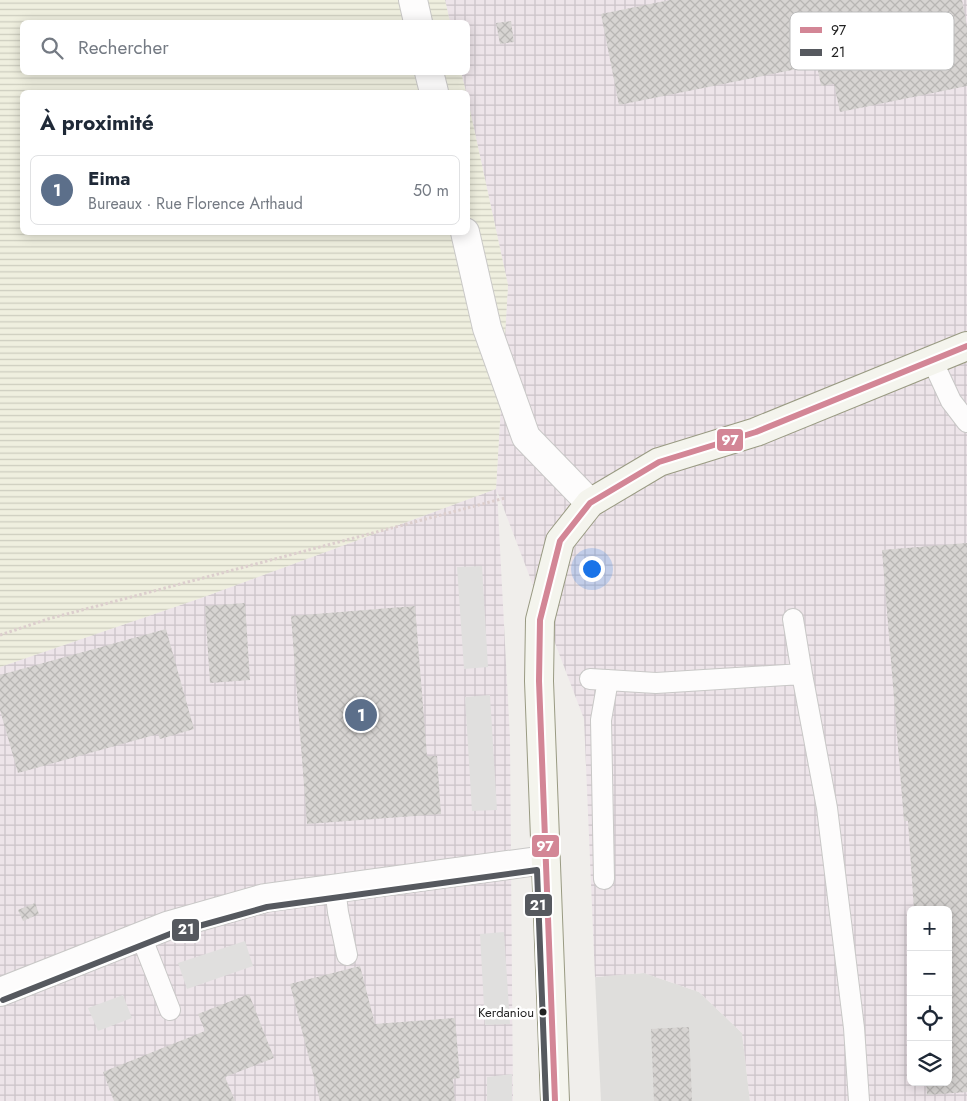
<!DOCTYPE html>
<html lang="fr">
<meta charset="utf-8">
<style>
:root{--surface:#fff;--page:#f2f2f3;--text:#1f2937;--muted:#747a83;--line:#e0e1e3;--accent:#0f766e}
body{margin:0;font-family:Jost,sans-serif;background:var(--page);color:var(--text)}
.controls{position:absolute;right:15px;bottom:15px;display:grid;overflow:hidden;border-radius:8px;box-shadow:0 2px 12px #0003}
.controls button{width:45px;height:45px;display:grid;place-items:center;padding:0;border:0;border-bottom:1px solid var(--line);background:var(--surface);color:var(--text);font:25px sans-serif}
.you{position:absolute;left:591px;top:568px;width:18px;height:18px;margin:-12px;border:4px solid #fff;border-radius:50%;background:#1a73e8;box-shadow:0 0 0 8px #1a73e833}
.badge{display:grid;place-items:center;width:32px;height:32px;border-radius:50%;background:var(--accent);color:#fff;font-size:16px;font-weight:700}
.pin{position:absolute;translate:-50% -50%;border:2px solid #fff;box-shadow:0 1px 5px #0006}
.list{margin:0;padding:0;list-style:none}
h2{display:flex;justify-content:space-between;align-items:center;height:65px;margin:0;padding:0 20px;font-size:21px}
h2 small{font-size:16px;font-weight:400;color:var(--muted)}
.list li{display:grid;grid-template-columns:32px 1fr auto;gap:15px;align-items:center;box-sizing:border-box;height:70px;margin:0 10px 10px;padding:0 10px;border:1px solid var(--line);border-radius:8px}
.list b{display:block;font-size:19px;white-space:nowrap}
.list p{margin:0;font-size:16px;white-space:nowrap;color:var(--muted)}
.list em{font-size:16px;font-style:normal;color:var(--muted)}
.icon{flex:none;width:28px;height:28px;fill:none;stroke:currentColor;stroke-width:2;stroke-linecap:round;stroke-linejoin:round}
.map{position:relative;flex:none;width:967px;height:1101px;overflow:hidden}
.search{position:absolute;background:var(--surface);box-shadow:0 2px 12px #0003;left:20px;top:20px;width:450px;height:55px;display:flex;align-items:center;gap:12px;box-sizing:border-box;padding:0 18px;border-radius:8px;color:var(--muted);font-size:19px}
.panel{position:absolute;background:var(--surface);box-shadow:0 2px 12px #0003;left:20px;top:90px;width:450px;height:145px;border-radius:8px}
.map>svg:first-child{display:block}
.residential{fill:#dfdedc}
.industrial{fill:url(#industrial-grid);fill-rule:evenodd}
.farmland{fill:url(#farmland-rules)}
.parking{fill:#e0dfde}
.building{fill:url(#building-cross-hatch)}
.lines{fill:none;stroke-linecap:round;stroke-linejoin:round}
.lane-casing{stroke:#c9c8c7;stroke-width:22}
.street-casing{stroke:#c9c8c7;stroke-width:30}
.secondary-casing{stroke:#999a82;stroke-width:30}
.path{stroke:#dccecd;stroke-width:3;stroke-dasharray:2.5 2.5;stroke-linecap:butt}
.lane{stroke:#fdfcfc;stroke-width:20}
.street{stroke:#fdfcfc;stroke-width:28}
.secondary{stroke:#f4f4ed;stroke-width:28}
.bus-1-casing{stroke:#fff;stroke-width:10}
.bus-2-casing{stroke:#fff;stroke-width:10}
.bus-1{stroke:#d38696;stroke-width:6}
.bus-2{stroke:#56595f;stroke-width:6}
.bus-dot{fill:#222;stroke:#fff;stroke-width:2}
.labels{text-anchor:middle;stroke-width:5;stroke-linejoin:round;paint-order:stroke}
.bus-label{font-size:13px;fill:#222;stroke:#fff;text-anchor:end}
.key{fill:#fff;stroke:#bdbdbd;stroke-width:1}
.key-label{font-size:14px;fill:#222}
.line-badge{stroke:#fff;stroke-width:2}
.badge-label{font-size:14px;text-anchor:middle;font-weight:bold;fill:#fff}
</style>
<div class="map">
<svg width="967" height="1101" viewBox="0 0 967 1101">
<defs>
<pattern id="industrial-grid" width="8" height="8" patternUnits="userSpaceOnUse" patternTransform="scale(1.25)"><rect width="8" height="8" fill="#ede4e9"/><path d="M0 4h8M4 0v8" fill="none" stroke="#cbc3c8"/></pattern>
<pattern id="farmland-rules" width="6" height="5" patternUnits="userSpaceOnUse" patternTransform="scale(1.25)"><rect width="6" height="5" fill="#efefdf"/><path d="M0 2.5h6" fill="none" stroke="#cdcdbf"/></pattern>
<pattern id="building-cross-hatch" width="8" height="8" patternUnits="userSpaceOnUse" patternTransform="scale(1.25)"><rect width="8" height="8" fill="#d7d4d2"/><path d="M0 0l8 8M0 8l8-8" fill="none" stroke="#b8b6b4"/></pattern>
</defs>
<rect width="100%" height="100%" fill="#f0eeeb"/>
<path class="residential" d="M644,973L699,992L742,1033L750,1101H601L595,977Z"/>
<path class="industrial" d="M445,0H967V1101H750L742,1033L699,992L644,973L595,977L584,719L497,491L510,739L513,1101H0V667L201,598L496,489L508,285L468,101V92H466L461,73L468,72V22H450ZM911,910H948V1082H911Z"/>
<path class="farmland" d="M0,0H445L450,22H22V72H461L466,92H22V232H468V101L508,285L496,489L201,598L0,667Z"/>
<path class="parking" d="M482,566L488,667L464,669L457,567Z
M490,695L497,810L472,811L465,697Z
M504,932L510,1024L485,1025L480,934Z
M245,941L253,966L187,989L178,963Z
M123,995L132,1018L98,1031L88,1008Z
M512,1074V1101H487V1077Z"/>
<path class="building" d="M670,0H962L967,26V86L840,112L834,84L821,86L817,65L619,105L601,14Z
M511,21L514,42L500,44L496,23Z
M967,543V1092L927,1095L926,1082H948V910H914L908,821H904L882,550Z
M245,603L250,680L210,683L205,606Z
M415,606L427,756H437L441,814L307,824L291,616Z
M166,629L194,729L160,739L158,734L18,773L0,710V675Z
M35,903L39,914L23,921L18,910Z
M360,966L375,1024L455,1018L460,1078L453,1079L455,1101H320L290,984Z
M249,994L274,1058L225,1077L235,1101H114L103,1072L205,1031L198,1014Z
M689,1027L692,1101H654L651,1029Z"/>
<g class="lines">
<defs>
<path id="lane" d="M932,360L951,401L967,422
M802,674L827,808L854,1028L859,1101
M590,679L656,683L802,674L793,619
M604,879L601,720L608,680
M335,888L338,912L347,955
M141,936L170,1010"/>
<path id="street" d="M413,0L418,22
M429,72L434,92
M465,232L487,328L526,437L590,503
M0,992L167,926L265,898L545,860"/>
<path id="secondary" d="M555,1101L539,681L540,620L560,541L590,503L659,462L756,432L967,346"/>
</defs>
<use href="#lane" class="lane-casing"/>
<use href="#street" class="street-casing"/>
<use href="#secondary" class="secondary-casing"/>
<path class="path" d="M0,635L48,619L505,498"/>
<use href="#lane" class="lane"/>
<use href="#street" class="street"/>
<use href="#secondary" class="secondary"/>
<defs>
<path id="bus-1" d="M555,1101L539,681L540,620L560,541L590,503L659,462L756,432L967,346"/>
<path id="bus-2" d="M3,1000L170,934L267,907L537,870L546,1101"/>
</defs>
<use href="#bus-1" class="bus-1-casing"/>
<use href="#bus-2" class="bus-2-casing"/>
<use href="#bus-1" class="bus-1"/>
<use href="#bus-2" class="bus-2"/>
</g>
<circle class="bus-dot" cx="543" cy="1012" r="4.5"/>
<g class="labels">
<g class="bus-label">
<text x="534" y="1017">Kerdaniou</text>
</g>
</g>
<rect x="790" y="12" width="164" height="58" rx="8" class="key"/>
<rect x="800" y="27" width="22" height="6" fill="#d38696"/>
<rect x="800" y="49" width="22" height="7" fill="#56595f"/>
<g class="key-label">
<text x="831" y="35">97</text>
<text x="831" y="57">21</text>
</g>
<g class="line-badge">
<rect x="716" y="428" width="28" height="24" rx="5" fill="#d38696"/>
<rect x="531" y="834" width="29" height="24" rx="5" fill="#d38696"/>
<rect x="524" y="893" width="29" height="24" rx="5" fill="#56595f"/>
<rect x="171" y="918" width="29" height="24" rx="5" fill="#56595f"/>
</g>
<g class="badge-label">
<text x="730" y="445">97</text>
<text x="545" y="851">97</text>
<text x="538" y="910">21</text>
<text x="186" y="934">21</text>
</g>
</svg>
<div class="controls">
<button>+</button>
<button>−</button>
<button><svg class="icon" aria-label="locate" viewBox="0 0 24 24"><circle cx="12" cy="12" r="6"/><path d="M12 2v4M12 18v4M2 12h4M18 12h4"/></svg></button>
<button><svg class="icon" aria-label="layers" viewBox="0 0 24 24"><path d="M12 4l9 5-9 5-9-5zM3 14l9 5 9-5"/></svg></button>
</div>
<div class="you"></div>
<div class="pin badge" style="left:361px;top:715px;background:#5c6f8a">1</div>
<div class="search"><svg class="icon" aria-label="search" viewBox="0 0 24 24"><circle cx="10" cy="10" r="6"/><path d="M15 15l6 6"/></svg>Rechercher</div>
<section class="panel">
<h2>À proximité<small></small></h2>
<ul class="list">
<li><span class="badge" style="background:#5c6f8a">1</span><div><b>Eima</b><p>Bureaux · Rue Florence Arthaud</p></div><em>50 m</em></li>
</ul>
</section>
</div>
